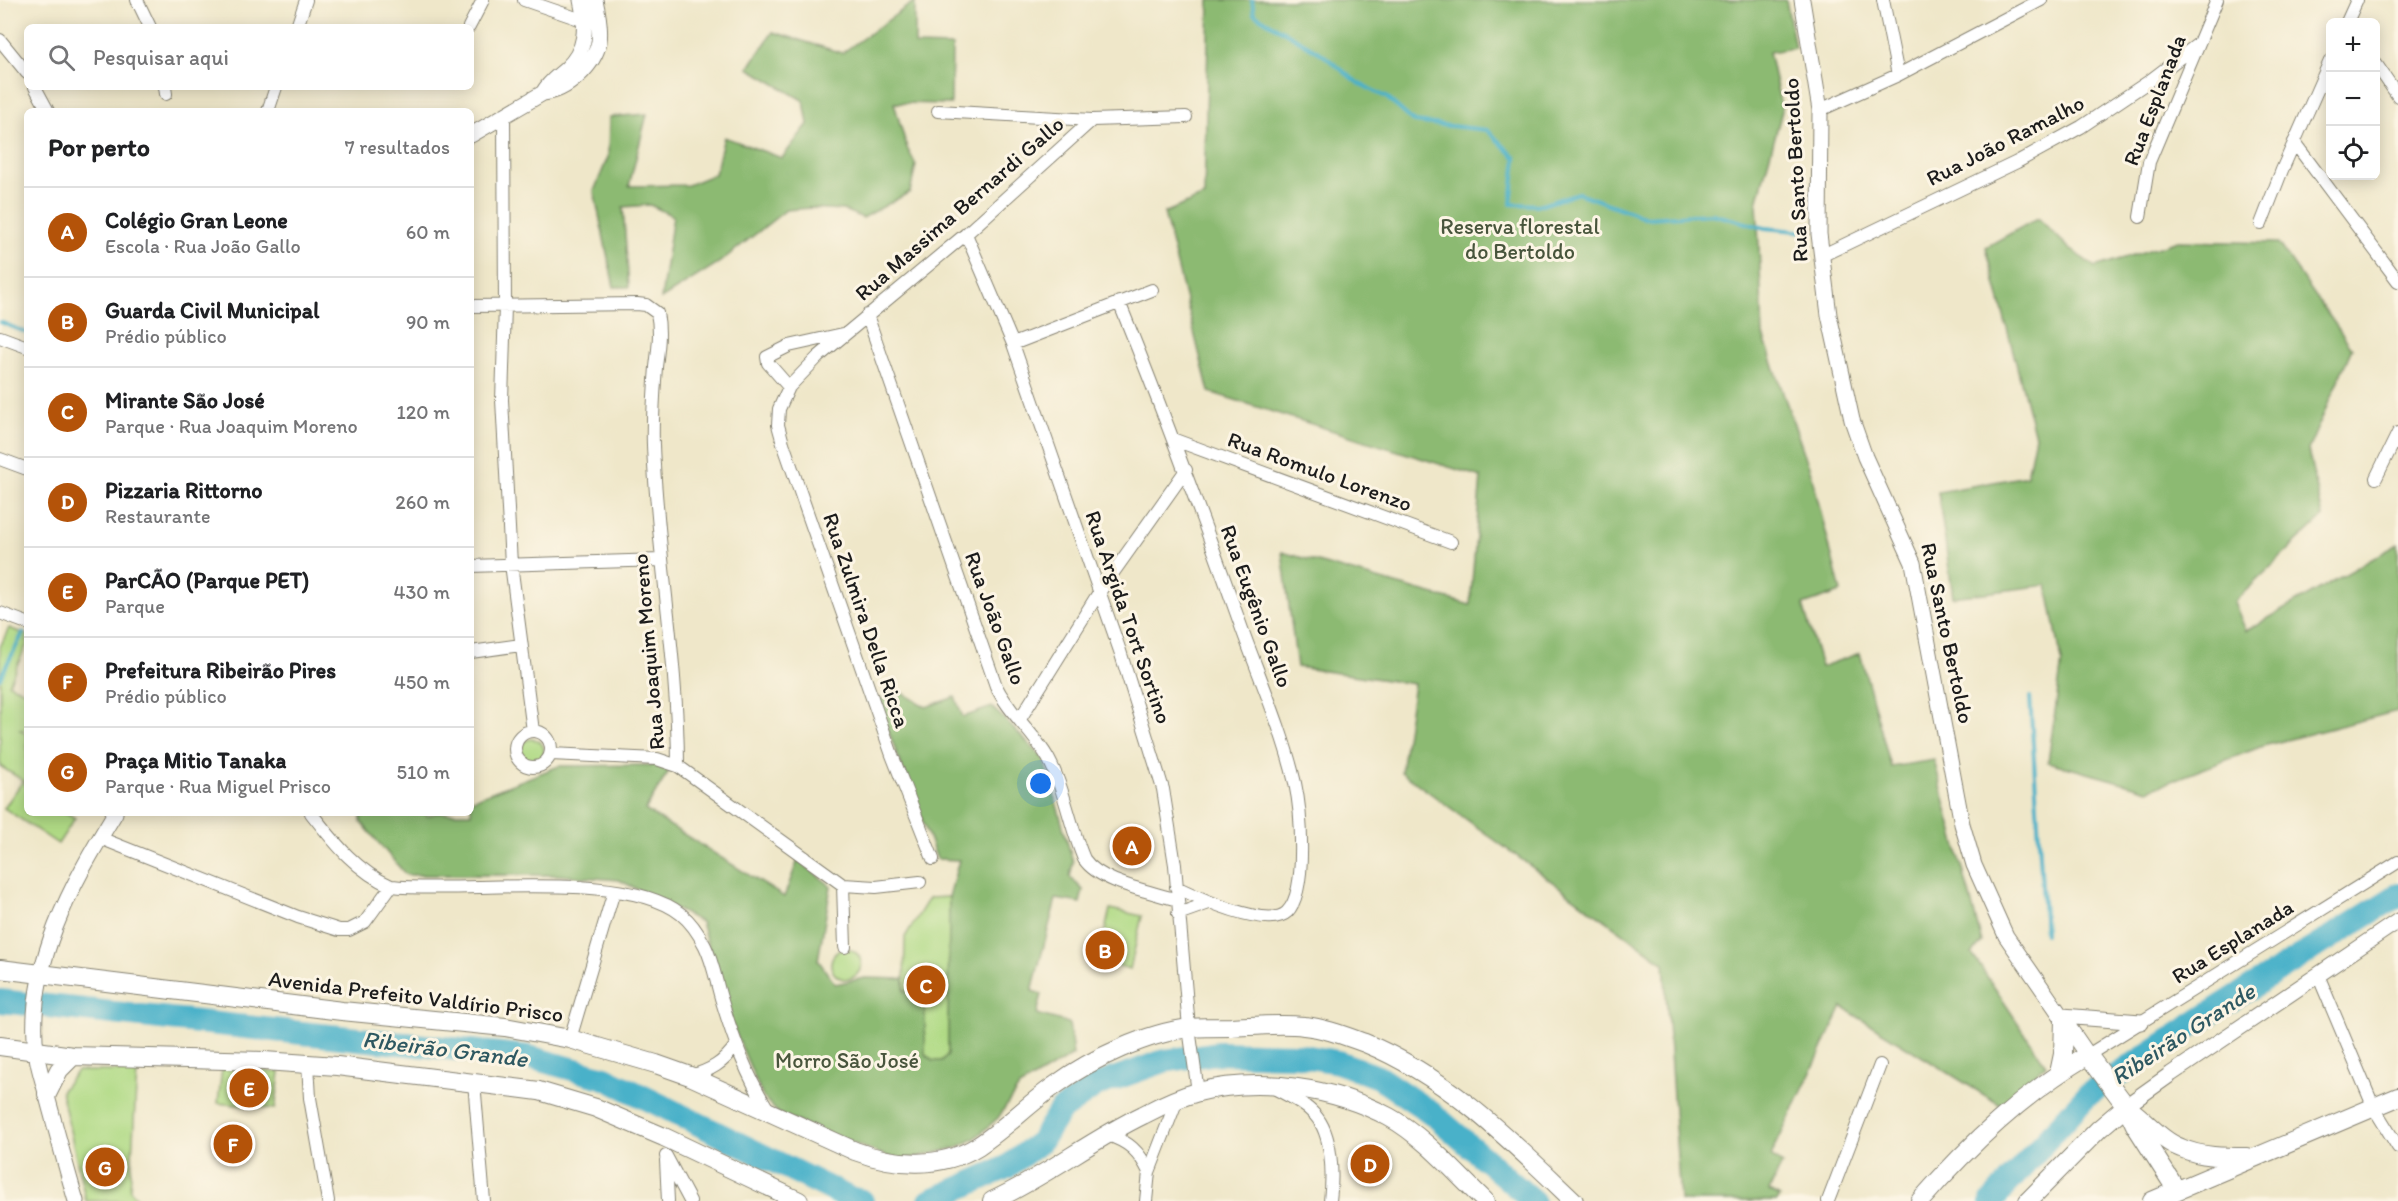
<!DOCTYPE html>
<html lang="pt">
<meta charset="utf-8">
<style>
:root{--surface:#fff;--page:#f2f2f2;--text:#202124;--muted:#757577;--line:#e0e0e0;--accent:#b45309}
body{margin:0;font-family:Itim,sans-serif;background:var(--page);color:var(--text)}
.controls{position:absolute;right:18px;top:18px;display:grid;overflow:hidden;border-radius:9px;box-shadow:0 3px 15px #0003}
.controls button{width:54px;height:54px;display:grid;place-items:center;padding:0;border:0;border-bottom:2px solid var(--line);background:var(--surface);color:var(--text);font:30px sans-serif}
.you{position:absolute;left:1041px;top:784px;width:21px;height:21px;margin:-15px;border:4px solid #fff;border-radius:50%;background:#1a73e8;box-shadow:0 0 0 9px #1a73e833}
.badge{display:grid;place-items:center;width:39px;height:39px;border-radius:50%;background:var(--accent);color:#fff;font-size:20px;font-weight:700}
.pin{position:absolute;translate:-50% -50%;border:3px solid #fff;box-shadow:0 2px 6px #0006}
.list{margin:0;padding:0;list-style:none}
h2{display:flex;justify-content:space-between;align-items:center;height:78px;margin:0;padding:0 24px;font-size:26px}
h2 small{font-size:20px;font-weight:400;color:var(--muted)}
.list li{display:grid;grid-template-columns:39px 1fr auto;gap:18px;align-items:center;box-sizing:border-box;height:90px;padding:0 24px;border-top:2px solid var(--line)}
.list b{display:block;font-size:22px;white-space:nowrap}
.list p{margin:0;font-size:20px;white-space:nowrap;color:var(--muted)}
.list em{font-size:20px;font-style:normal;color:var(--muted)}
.icon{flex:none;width:33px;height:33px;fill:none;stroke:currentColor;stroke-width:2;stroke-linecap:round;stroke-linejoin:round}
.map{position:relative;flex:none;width:2398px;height:1201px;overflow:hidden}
.search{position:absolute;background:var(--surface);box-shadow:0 3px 15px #0003;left:24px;top:24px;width:450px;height:66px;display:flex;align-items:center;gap:15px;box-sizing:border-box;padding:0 21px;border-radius:9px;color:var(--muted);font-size:22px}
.panel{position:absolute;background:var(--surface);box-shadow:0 3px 15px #0003;left:24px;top:108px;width:450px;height:708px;border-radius:9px}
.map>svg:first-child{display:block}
.green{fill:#b0da85;stroke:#667b50;stroke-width:1.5}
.forest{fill:#8cba72;stroke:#546b47;stroke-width:1.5}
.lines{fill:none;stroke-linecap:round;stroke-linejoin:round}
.stream{stroke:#4ab1c9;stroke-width:4}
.river{stroke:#4ab1c9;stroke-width:24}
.minor-casing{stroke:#868272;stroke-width:14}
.tertiary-casing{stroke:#868272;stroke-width:17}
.secondary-casing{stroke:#868272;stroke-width:20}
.minor{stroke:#fff;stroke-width:12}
.tertiary{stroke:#fff;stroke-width:15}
.secondary{stroke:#fff;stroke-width:18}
.labels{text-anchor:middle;stroke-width:6;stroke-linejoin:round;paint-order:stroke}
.street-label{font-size:22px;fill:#1c1c1c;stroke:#fcf5e5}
.park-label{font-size:22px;fill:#48553c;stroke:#fcf5e5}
.water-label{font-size:24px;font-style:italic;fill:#2e5861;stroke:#fcf5e5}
</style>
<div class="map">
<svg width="2398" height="1201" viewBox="0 0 2398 1201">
<rect width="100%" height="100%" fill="#fcf5e5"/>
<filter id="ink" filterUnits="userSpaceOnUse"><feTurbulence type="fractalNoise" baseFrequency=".0167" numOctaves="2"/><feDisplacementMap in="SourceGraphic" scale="12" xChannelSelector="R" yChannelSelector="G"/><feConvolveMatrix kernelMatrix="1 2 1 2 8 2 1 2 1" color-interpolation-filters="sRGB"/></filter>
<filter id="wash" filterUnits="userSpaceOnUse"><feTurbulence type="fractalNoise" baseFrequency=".008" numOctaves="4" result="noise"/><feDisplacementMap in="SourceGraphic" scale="24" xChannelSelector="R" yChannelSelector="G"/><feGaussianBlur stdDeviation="1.35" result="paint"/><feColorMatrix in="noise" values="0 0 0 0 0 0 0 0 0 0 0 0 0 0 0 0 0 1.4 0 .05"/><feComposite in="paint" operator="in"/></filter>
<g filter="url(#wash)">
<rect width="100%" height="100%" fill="#efe7c9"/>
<path class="green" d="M9,628L27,635V644L9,684L27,692V730H20L27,735V783L0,766V647Z
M520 751a12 12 0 1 1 24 0a12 12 0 1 1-24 0Z
M22,782L27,786V813H67L75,818L58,844L4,808Z
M949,897L948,1054L942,1061C934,1061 929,1061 925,1054L904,991L905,937L929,898Z
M1110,909L1142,916L1130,969L1098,961Z
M831 964a15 15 0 1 1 30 0a15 15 0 1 1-30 0Z
M222,1069L280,1072L275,1109L218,1103Z
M77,1071H137L130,1190L141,1201H86L61,1091Z"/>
<path class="forest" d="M1209,0H1786L1795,48L1769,52L1782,111L1757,203L1763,335L1811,473L1841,592L1803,605L1821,667L1860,653L1891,767L1934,760L1982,942L1972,954L2046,1065L2002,1106L1842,1007L1771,1156L1782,1164L1769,1191L1780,1197L1777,1201H1680L1664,963L1401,772L1414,684L1297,667L1282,552L1470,605L1481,477L1209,392L1164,213L1204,196Z
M915,1V45L952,46L951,104L894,103L907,148L916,165L910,192L863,218L843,210L810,208L786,210L720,262L661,299L673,216L650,205L623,207L629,287H614L594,191L608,157L609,117L647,114L629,186L688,185L715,174L724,137L782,158L808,124L804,101L748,68L773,32L842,53Z
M2038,218L2070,249L2095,267L2178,241L2278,243L2352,348L2308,450L2323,517L2234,602L2246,631L2398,544V711L2263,746L2148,790L2048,762L2062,661L2047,585L1953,597L1938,492L2027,476L2035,436L1986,247Z
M901,692L926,707L955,697L963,717L992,707L1044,759L1073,862L1070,877L1083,890L1080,903L1056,899L1032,991L1042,994L1037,1014L1069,1023L1073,1055L1019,1087L998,1118L974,1139L956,1148L899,1161L780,1115L763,1097L728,1015L701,922L619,880L558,875H406L361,822V813H426L427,816L436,813H471V800L559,766L654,765L669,771L645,810L784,897L798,860L831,886L818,960L835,984L865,978L904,979V991H925V1054L933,1061H942L948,1054L949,897L959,860L937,859L877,701Z"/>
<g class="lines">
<path class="stream" d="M1252,0L1254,14L1322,54L1358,83L1386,97L1414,122L1487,130L1516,158L1511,204L1542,205L1578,193L1647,218L1712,214L1765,228L1807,232
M0,322L27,333
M0,678L23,633
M2030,697L2045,934"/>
<path class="river" d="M0,1001L529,1057L605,1078L849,1198L862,1201
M930,1201L1007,1167L1040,1142L1060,1111L1097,1085L1164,1061L1218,1053L1297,1055L1338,1062L1378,1077L1433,1114L1533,1201
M1992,1201L2086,1096L2220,1007L2398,895"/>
</g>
</g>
<g filter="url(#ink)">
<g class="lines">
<defs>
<path id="minor" d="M137,0L150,27
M524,0L585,21
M1883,0L1898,75
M2347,22L2357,0
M297,27L306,0
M469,27L483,0
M0,40L27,73
M2376,64L2398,96
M35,87L48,111
M165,87L166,94
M1820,110L1898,75L2041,0
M268,111L276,87
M938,111L1092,120
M504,115L505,306L502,400L511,564L533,731
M2294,142L2398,281
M2140,217L2149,162L2217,0
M2261,224L2282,170L2330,61
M966,234L1013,344L1120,651L1163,789L1175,865L1189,1028L1198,1092
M1821,256L2017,162L2081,127L2148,82L2198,44
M1119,302C1163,410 1203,519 1242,629C1260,679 1283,731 1295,783C1301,810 1308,891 1287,912C1268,930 1197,897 1176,887
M471,306L637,304L646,305L657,313C661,331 658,350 656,367C654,393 652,419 653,445C657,552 678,659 678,766
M867,315L996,686C1009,713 1033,732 1048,758C1065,789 1070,827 1084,859C1100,883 1150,891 1177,900
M0,337L27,347
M1013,344L1152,290
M789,387L768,363L767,357L789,346L843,334
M1175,440L1451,542
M0,459L27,469
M2376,478L2398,433
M471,566L661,560
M0,613L27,623
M471,652L521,645
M1020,719L1098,594L1186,470
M515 749a18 18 0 1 1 36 0a18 18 0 1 1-36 0Z
M551,754L657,759L678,766L843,885L876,887L920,882
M311,813C334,842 356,871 391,886C464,894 625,869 681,914C691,922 699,934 705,946C713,962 716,981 721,998C733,1038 746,1075 769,1111
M100,838L298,917L339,930H349L365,922L391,886
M933,859L892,755L783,443L778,425L779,409L789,387L818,357L966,234L1092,120L1186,117
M843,885L845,947
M1178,914L1209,903
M2318,975L2374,1108L2398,1147
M570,1039L614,891
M2088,1055L2398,862
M308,1064L310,1098L328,1201
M690,1076C710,1071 724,1063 736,1045
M474,1082L484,1201
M1276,1089C1289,1096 1304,1103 1315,1115C1333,1135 1333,1176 1330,1201
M1108,1135C1129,1142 1139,1151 1149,1172
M666,1156L690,1201
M666,1160L668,1201
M1146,1201L1149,1172L1177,1100
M1828,1201L1880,1065"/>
<path id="tertiary" d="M1802,0L1820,110L1819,234L1829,315L1852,420L1865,457L1913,563L1962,824L1974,865L2006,936L2088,1055
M543,93C549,82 557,77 566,69C587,50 587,27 581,0
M471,135L543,93C567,91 594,66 599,42C601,29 598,13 595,0
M2062,1016L2141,1022
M2126,1106L2171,1074L2398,921
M76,1201C66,1167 57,1133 48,1100C44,1084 38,1068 36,1051C26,965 72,884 115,813"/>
<path id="secondary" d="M0,969L342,1011L505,1027L570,1039L656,1064L690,1076L855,1151C895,1166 941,1169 978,1146C1006,1128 1029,1103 1057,1084C1091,1059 1147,1033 1190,1028C1203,1027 1217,1027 1231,1027C1255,1026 1280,1023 1304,1026C1325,1028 1345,1036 1365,1043C1448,1077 1510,1140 1574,1201
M0,1046L73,1056L264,1061L337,1066L539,1091L596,1108L664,1137L799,1201
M2059,1073L2063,1054L2064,1020
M47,1094L59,1070L73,1056
M2132,1111C2148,1123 2162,1141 2181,1148C2201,1157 2225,1157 2247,1157
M992,1201C1045,1177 1091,1140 1143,1115C1160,1106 1179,1097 1198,1092C1259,1077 1333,1087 1389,1117C1424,1136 1456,1174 1485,1201
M1920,1201C1970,1144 2023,1094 2088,1055L2126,1106L2135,1125L2176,1189
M2028,1201L2099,1129L2126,1106
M2152,1201L2398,1097"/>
</defs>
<use href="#minor" class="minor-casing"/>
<use href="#tertiary" class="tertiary-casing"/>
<use href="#secondary" class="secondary-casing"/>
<use href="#minor" class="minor"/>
<use href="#tertiary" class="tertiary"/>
<use href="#secondary" class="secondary"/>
</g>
</g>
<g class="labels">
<g class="street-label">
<text transform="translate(2154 100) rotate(-69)" y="8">Rua Esplanada</text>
<text transform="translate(2005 140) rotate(-27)" y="8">Rua João Ramalho</text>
<text transform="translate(1795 170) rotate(-93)" y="8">Rua Santo Bertoldo</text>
<text transform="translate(959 208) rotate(-41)" y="8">Rua Massima Bernardi Gallo</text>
<text transform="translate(1320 471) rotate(20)" y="8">Rua Romulo Lorenzo</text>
<text transform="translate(1257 606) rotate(70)" y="8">Rua Eugênio Gallo</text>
<text transform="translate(1129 617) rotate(71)" y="8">Rua Argida Tort Sortino</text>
<text transform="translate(996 618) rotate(70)" y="8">Rua João Gallo</text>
<text transform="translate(867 620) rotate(71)" y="8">Rua Zulmira Della Ricca</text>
<text transform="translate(1948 633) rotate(78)" y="8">Rua Santo Bertoldo</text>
<text transform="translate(648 652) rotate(-95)" y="8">Rua Joaquim Moreno</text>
<text transform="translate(2232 941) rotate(-32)" y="8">Rua Esplanada</text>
<text transform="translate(416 996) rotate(7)" y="8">Avenida Prefeito Valdírio Prisco</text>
</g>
<g class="park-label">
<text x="1520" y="234">Reserva florestal<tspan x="1520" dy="25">do Bertoldo</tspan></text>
<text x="847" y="1068">Morro São José</text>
</g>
<g class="water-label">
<text transform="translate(2183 1034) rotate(-33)" y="8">Ribeirão Grande</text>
<text transform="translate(445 1049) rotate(7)" y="8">Ribeirão Grande</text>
</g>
</g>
</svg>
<div class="controls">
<button>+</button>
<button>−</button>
<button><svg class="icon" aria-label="locate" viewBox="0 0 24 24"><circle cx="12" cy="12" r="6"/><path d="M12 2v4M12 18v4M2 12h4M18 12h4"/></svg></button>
</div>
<div class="you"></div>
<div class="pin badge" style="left:1132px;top:846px">A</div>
<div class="pin badge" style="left:1105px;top:950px">B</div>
<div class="pin badge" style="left:926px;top:985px">C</div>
<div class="pin badge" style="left:1370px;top:1164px">D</div>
<div class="pin badge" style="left:249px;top:1088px">E</div>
<div class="pin badge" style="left:233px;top:1144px">F</div>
<div class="pin badge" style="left:105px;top:1167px">G</div>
<div class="search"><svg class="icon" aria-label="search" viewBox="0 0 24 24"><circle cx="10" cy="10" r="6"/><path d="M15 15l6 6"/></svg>Pesquisar aqui</div>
<section class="panel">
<h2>Por perto<small>7 resultados</small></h2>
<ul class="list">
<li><span class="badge">A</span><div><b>Colégio Gran Leone</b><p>Escola · Rua João Gallo</p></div><em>60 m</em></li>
<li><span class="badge">B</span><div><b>Guarda Civil Municipal</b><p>Prédio público</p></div><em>90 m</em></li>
<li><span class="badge">C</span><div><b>Mirante São José</b><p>Parque · Rua Joaquim Moreno</p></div><em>120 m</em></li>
<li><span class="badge">D</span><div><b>Pizzaria Rittorno</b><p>Restaurante</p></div><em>260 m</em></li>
<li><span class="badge">E</span><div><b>ParCÃO (Parque PET)</b><p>Parque</p></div><em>430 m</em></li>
<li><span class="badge">F</span><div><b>Prefeitura Ribeirão Pires</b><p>Prédio público</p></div><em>450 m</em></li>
<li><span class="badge">G</span><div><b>Praça Mitio Tanaka</b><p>Parque · Rua Miguel Prisco</p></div><em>510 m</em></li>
</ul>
</section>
</div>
